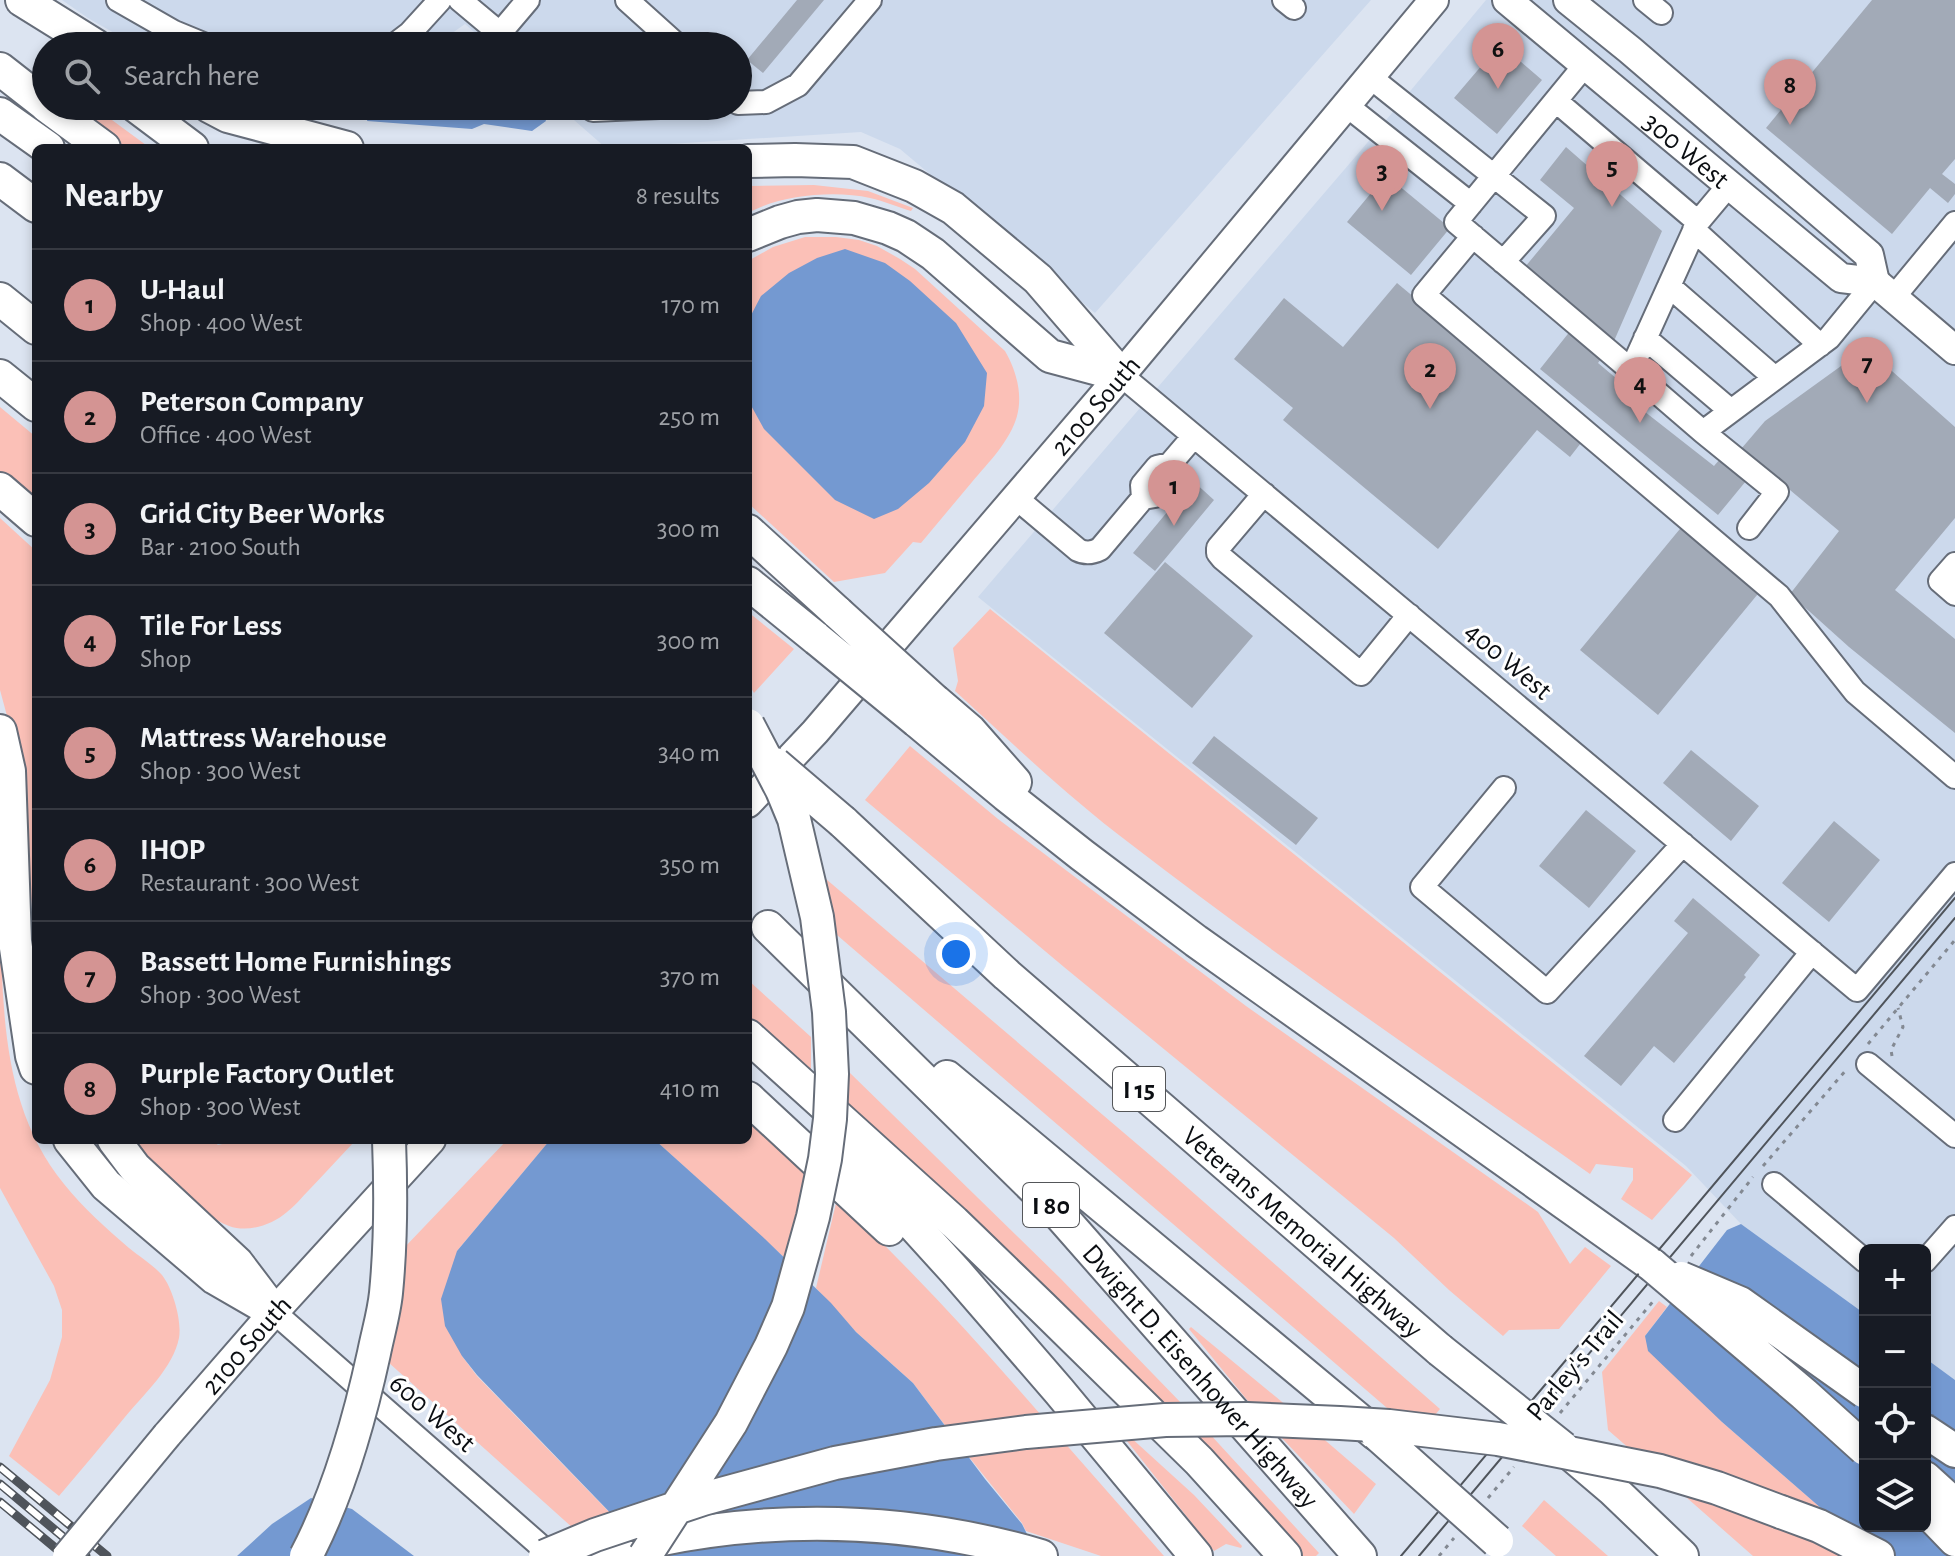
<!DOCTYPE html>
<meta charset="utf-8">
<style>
:root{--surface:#171b24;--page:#20242c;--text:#f1f3f6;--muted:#9ea1a6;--line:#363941;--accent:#d49493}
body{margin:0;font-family:"Alegreya Sans",sans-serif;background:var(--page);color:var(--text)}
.controls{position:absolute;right:24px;bottom:24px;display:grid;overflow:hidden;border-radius:12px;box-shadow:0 4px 12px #0003}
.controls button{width:72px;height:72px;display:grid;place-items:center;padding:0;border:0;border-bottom:2px solid var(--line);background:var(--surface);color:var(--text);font:40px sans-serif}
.you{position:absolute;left:956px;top:954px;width:28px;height:28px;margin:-20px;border:6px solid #fff;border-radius:50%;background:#1a73e8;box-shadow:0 0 0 12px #1a73e833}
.badge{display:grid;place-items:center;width:52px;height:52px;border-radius:50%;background:var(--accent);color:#111;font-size:26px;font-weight:700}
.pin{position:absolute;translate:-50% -66px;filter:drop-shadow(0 2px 4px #0008)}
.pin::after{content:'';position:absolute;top:42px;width:28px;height:24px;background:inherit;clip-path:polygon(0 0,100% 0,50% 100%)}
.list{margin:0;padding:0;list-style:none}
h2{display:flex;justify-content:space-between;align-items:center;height:104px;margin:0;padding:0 32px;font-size:34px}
h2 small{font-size:26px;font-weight:400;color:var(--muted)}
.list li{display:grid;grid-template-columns:52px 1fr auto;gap:24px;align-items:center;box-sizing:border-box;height:112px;padding:0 32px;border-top:2px solid var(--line)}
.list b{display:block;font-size:30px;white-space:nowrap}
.list p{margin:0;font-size:26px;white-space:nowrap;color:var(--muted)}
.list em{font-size:26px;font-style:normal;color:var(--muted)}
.icon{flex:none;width:44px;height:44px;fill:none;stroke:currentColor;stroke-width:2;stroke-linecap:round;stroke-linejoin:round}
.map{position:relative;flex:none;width:1955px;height:1556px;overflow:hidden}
.search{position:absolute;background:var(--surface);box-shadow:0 4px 12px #0003;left:32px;top:32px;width:720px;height:88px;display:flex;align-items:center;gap:20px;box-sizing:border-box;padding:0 28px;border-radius:44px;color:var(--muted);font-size:30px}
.panel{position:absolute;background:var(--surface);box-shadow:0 4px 12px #0003;left:32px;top:144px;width:720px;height:1000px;border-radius:12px}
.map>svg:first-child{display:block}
.built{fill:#ccd9ec}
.green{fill:#fbc0b7}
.water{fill:#7499d1}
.building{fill:#a2aab7}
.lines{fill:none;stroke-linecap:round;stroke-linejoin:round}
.minor-casing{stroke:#666d79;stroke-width:26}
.major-casing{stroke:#666d79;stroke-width:32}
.highway-casing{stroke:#666d79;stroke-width:36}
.path{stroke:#838992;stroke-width:3;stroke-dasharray:4 6;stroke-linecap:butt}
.minor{stroke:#fff;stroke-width:22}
.major{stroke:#fff;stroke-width:28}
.highway{stroke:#fff;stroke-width:32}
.tram{stroke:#4f545b;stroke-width:2}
.rail-casing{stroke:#4f545b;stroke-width:9}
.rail{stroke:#fff;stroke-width:6;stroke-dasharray:18;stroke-linecap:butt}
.major-bridge-casing{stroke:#666d79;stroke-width:32;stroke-linecap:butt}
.highway-bridge-casing{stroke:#666d79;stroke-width:36;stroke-linecap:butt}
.major-bridge{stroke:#fff;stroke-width:28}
.highway-bridge{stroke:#fff;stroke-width:32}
.labels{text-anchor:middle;stroke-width:6;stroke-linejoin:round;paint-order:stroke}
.shield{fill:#fff;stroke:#545659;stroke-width:2}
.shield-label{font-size:26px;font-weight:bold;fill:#0b0e12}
.street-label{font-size:28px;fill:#0b0e12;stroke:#fff}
</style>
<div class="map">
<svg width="1955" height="1556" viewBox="0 0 1955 1556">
<rect width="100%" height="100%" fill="#dce4f1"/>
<path class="built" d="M62,0H1371L1095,313L900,149L861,132L606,148L558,106H738V46H490L465,24L434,46H137L88,18Z
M1486,0H1955V1380L1925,1358V1250H1865V1314L1741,1224L1686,1166L978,597L1362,149Z"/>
<path class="green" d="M71,106H93L150,148H127Z
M814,185L868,191L913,208L911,211C898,207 884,201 870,198C834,190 780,195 748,213V186Z
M805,237H836L859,240L877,246L900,259L915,269L1005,351C1016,370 1023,394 1017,416C1010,441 989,462 972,482C955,502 938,523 921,543L913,542L885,573L834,582L748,503V261L773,247Z
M0,407L36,437V517L0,486Z
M0,518L36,551V945L24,832L10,727L0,690Z
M990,609L1692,1175L1652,1220L1621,1199L1633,1180V1168L1596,1164L1590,1174C1435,1065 1278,958 1128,842C1067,796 1011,742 955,691L958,681L953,648Z
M748,612L794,649L754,693L748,683Z
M910,746L998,819L1246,1006L1538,1212L1570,1264L1585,1247L1611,1266L1559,1329L1509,1330L1503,1336L1449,1290L1394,1238L1064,967L865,800Z
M826,879L1164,1167L1440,1409L1434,1416L1394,1414L837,935Z
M0,913C3,1008 1,1106 64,1184C83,1208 106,1228 129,1248C140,1257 153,1265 162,1275C173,1289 182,1321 179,1338C173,1368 144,1394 125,1417C103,1444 81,1470 59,1496L9,1456L50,1380L62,1337V1310L54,1286L0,1188Z
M748,980L811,1037V1081L748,1024Z
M849,1072L1061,1279L1184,1406L1146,1407L847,1113Z
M748,1119L805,1170L796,1219L786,1259L655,1140H748Z
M131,1140H212L218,1145L239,1140H356C340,1157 325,1173 309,1190C302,1197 295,1206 287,1212C272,1225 248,1233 229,1226C199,1215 152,1165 131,1140Z
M507,1140H550L457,1251L462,1356L477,1376L612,1515L574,1529L388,1362L403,1249Z
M837,1199C909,1267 976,1340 1041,1415L947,1428L913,1383L856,1332L816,1288Z
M1659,1301L1667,1307L1645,1336L1722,1422L1829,1515L1747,1482L1697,1466L1631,1450L1608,1430L1602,1372Z
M1191,1327L1287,1406H1252L1189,1329Z
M1208,1432L1319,1553L1316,1556H1288L1171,1433Z
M1278,1434L1319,1435L1376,1484L1354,1514Z
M1128,1435L1194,1495L1242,1546L1241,1548L1226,1544L1214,1551L1123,1436Z
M1063,1441L1164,1556H1101L1026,1531L1022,1523L965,1452Z
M1678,1490L1703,1496L1852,1556H1753Z
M1544,1500L1608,1556H1556L1522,1526Z"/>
<path class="water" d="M371,106H538L541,108L546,121L532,131L484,124L472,129L367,121Z
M845,249L885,263L910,281L956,323L987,373L984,406L965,442L929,483L898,509L874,519L835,500L764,429L748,400V321L761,296L789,273L817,258Z
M550,1140H655L765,1239L831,1303L856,1332L913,1383L985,1479L1022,1524L1038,1556H652L477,1375L462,1356L445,1326L441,1299L457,1251Z
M1741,1224L1865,1314V1526H1925V1358L1955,1380V1556H1876L1722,1422L1648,1351L1645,1336L1727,1230Z
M311,1498L352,1509L414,1556H237L272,1524Z"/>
<path class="building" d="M797,0H824L763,73L747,60Z
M1872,0H1955V159L1942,174L1955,184V194L1948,203L1930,188L1892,234L1766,128Z
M1500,44L1542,80L1497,134L1454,98Z
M1566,147L1662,231L1614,341L1525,267L1574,208L1540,180Z
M1386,175L1450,228L1411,275L1347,222Z
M1397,283L1584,439L1570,457L1537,430L1438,549L1283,420L1293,408L1234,359L1284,298L1343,347Z
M1571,330L1603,356L1598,363L1623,384L1640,408L1714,466L1720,459L1746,481L1718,515L1540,369Z
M1866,348L1955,427V518L1895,590L1955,639V733L1849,647L1790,594L1839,531L1741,449L1765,421Z
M1193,481L1214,500L1155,571L1133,553Z
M1684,524L1762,589L1658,715L1580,650Z
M1165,562L1253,636L1192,708L1104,633Z
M1214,736L1318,818L1296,845L1192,763Z
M1691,750L1759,806L1731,841L1663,783Z
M1586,810L1636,851L1589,908L1539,866Z
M1834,821L1880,860L1829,922L1782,883Z
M1693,898L1760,955L1744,975L1746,977L1674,1063L1654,1046L1621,1086L1584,1056L1688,933L1674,921Z"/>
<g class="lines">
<defs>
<path id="minor" d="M118,0L174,32L208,46
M460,0L515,46
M627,0L678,46
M1284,0L1294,8
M1645,0L1661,13
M500,33L528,0
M393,46L410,33L440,0
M1585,65L1456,222L1631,370
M1370,77L1544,216L1503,262
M1556,101L1698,222
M738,103L766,102L798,85L870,0
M1346,105L1471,204
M588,106L593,110L682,106
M1729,185L1698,222L1631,370L1703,432L1829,338L1875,282
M1694,230L1820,345
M1473,236L1424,295L1779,596L1855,692L1955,777
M1669,286L1775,378
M1893,298L1955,223
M1645,338L1731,411
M1121,375L1857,990L1955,874
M1703,432L1777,492L1749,528
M1264,494L1218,548V553L1222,558L1361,674L1409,615
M1016,498L1078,550C1086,554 1092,553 1100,549L1143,498L1155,496L1157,494
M1143,498L1142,485L1157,467L1170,464L1194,436
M1955,564L1940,581L1955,594
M1504,788L1422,887L1547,992L1683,844
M1868,1064L1955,1136
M1675,1120L1812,952
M1774,1184L1865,1261
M1925,1261L1955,1227
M274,1312L552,1556"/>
<g id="major">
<path id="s1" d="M1507,0L1841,278L1875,282L1955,350"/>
<path d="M1568,0L1630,50L1869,255L1875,282"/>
<path id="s2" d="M748,803L815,732L1121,375L1434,0"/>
<path id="s3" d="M167,1435L274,1312L431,1140"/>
</g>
<g id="highway">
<path d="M22,0L96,46"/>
<path d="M0,69L46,105"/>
<path d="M47,106L104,148"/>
<path d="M136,106L192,148"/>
<path d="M209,106L228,116L347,148"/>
<path d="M0,114L48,148"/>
<path d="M748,161L795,160L853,162L914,186L953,208L1038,279L1121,375"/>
<path d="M0,179L36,206"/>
<path d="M748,235L780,222L798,217L817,215L854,218L888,228L906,236L933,254L1050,356L1121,375"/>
<path d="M0,299L36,328"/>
<path d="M0,376L36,405"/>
<path d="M0,489L36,520"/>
<path d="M748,531L838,613"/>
<path d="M748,583L817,639"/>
<path d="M935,701L970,731L1015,782"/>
<path d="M917,721L1006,795L1082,855L1196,941L1652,1265"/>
<path d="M0,731L9,771L15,941L32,1056L36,1068"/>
<path id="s4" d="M843,822L1007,975L1440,1350"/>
<path id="s5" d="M768,927L1053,1207L1360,1556"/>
<path d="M748,1036L954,1222L1042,1307L1199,1461L1285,1556"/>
<path d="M947,1077L1376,1434"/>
<path d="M748,1098L889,1229"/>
<path d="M829,1132L956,1272L1059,1391L1196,1556"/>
<path d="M70,1140L106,1185L215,1278L274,1312"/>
<path d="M114,1140L135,1168L237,1263L265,1300"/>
<path d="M1925,1431L1955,1451"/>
<path d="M1572,1455L1612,1489L1682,1556"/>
<path d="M1925,1478L1955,1505"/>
<path d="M1925,1509L1955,1540"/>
<path d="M1781,1512L1819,1526L1878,1556"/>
<path d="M593,1556C740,1513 894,1513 1041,1556"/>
</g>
</defs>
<use href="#minor" class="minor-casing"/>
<use href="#major" class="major-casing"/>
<use href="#highway" class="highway-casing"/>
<path class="path" d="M1868,1044L1955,940
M1892,1056L1891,1050L1903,1027L1898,1008
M1763,1166L1847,1069
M1691,1256L1753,1177
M1560,1413L1655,1299
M1488,1498L1514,1467
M1439,1556L1454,1538"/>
<use href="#minor" class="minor"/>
<use href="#major" class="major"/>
<use href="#highway" class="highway"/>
<path class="tram" d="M1401,1556L1955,898
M1419,1556L1955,918"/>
<defs>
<path id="rail" d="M0,1467L107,1556
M0,1484L86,1556
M0,1502L65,1556"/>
</defs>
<use href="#rail" class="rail-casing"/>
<use href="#rail" class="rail"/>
<defs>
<path id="major-bridge" d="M67,1556L167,1435"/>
<path id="highway-bridge" d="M838,613L935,701
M817,639L917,721
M775,764L843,822
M1652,1265L1804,1394L1865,1449
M1681,1278L1740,1303L1865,1392
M1440,1350L1563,1448
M1377,1434L1497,1541
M306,1556C339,1493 359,1422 374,1353C378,1333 384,1313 386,1293C391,1242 391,1191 389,1140
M545,1556L595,1535L703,1499L835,1463L936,1444L1026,1432L1165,1420L1247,1419L1340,1423L1389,1426L1498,1439L1660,1471L1717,1488L1781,1512
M645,1556L731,1423L771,1346L788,1307L813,1217L825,1159L830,1119L832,1074L829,1012L817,917L794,819L782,790L748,725"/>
</defs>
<use href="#major-bridge" class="major-bridge-casing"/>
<use href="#highway-bridge" class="highway-bridge-casing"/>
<use href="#major-bridge" class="major-bridge"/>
<use href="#highway-bridge" class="highway-bridge"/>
</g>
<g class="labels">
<g class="shield">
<rect x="1113" y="1067" width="52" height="44" rx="6"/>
<rect x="1023" y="1183" width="56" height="44" rx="6"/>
</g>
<g class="shield-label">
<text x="1139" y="1098">I 15</text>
<text x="1051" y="1214">I 80</text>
</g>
<g class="street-label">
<text dy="10" stroke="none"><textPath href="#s1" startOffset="234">300 West</textPath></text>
<text dy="10" stroke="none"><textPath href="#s2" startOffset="528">2100 South</textPath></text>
<text transform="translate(1509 660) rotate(40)" y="10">400 West</text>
<text dy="10" stroke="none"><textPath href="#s4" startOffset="616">Veterans Memorial Highway</textPath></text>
<text dy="10" stroke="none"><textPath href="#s3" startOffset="120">2100 South</textPath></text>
<text transform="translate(1574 1365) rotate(-50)" y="10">Parley's Trail</text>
<text dy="10" stroke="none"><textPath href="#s5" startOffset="624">Dwight D. Eisenhower Highway</textPath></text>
<text transform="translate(433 1412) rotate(41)" y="10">600 West</text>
</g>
</g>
</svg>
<div class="controls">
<button>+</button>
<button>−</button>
<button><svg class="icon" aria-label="locate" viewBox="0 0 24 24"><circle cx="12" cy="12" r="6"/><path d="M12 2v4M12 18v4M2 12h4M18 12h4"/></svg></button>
<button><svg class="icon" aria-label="layers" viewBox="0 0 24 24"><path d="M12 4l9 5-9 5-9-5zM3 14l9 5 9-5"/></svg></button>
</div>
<div class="you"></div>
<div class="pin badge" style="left:1174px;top:526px">1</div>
<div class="pin badge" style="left:1430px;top:409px">2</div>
<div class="pin badge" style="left:1382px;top:211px">3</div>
<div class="pin badge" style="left:1640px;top:423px">4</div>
<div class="pin badge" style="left:1612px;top:207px">5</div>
<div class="pin badge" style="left:1498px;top:89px">6</div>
<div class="pin badge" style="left:1867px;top:403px">7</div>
<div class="pin badge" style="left:1790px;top:125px">8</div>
<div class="search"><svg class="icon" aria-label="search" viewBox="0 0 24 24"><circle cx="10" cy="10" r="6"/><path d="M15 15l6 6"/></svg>Search here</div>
<section class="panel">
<h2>Nearby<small>8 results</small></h2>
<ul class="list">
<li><span class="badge">1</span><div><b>U-Haul</b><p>Shop · 400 West</p></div><em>170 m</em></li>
<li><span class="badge">2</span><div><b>Peterson Company</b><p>Office · 400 West</p></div><em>250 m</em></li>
<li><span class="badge">3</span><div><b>Grid City Beer Works</b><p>Bar · 2100 South</p></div><em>300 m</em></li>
<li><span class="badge">4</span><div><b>Tile For Less</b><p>Shop</p></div><em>300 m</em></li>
<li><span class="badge">5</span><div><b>Mattress Warehouse</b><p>Shop · 300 West</p></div><em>340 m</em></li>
<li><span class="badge">6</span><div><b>IHOP</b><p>Restaurant · 300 West</p></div><em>350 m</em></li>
<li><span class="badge">7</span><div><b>Bassett Home Furnishings</b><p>Shop · 300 West</p></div><em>370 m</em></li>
<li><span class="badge">8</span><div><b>Purple Factory Outlet</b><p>Shop · 300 West</p></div><em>410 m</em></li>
</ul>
</section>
</div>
